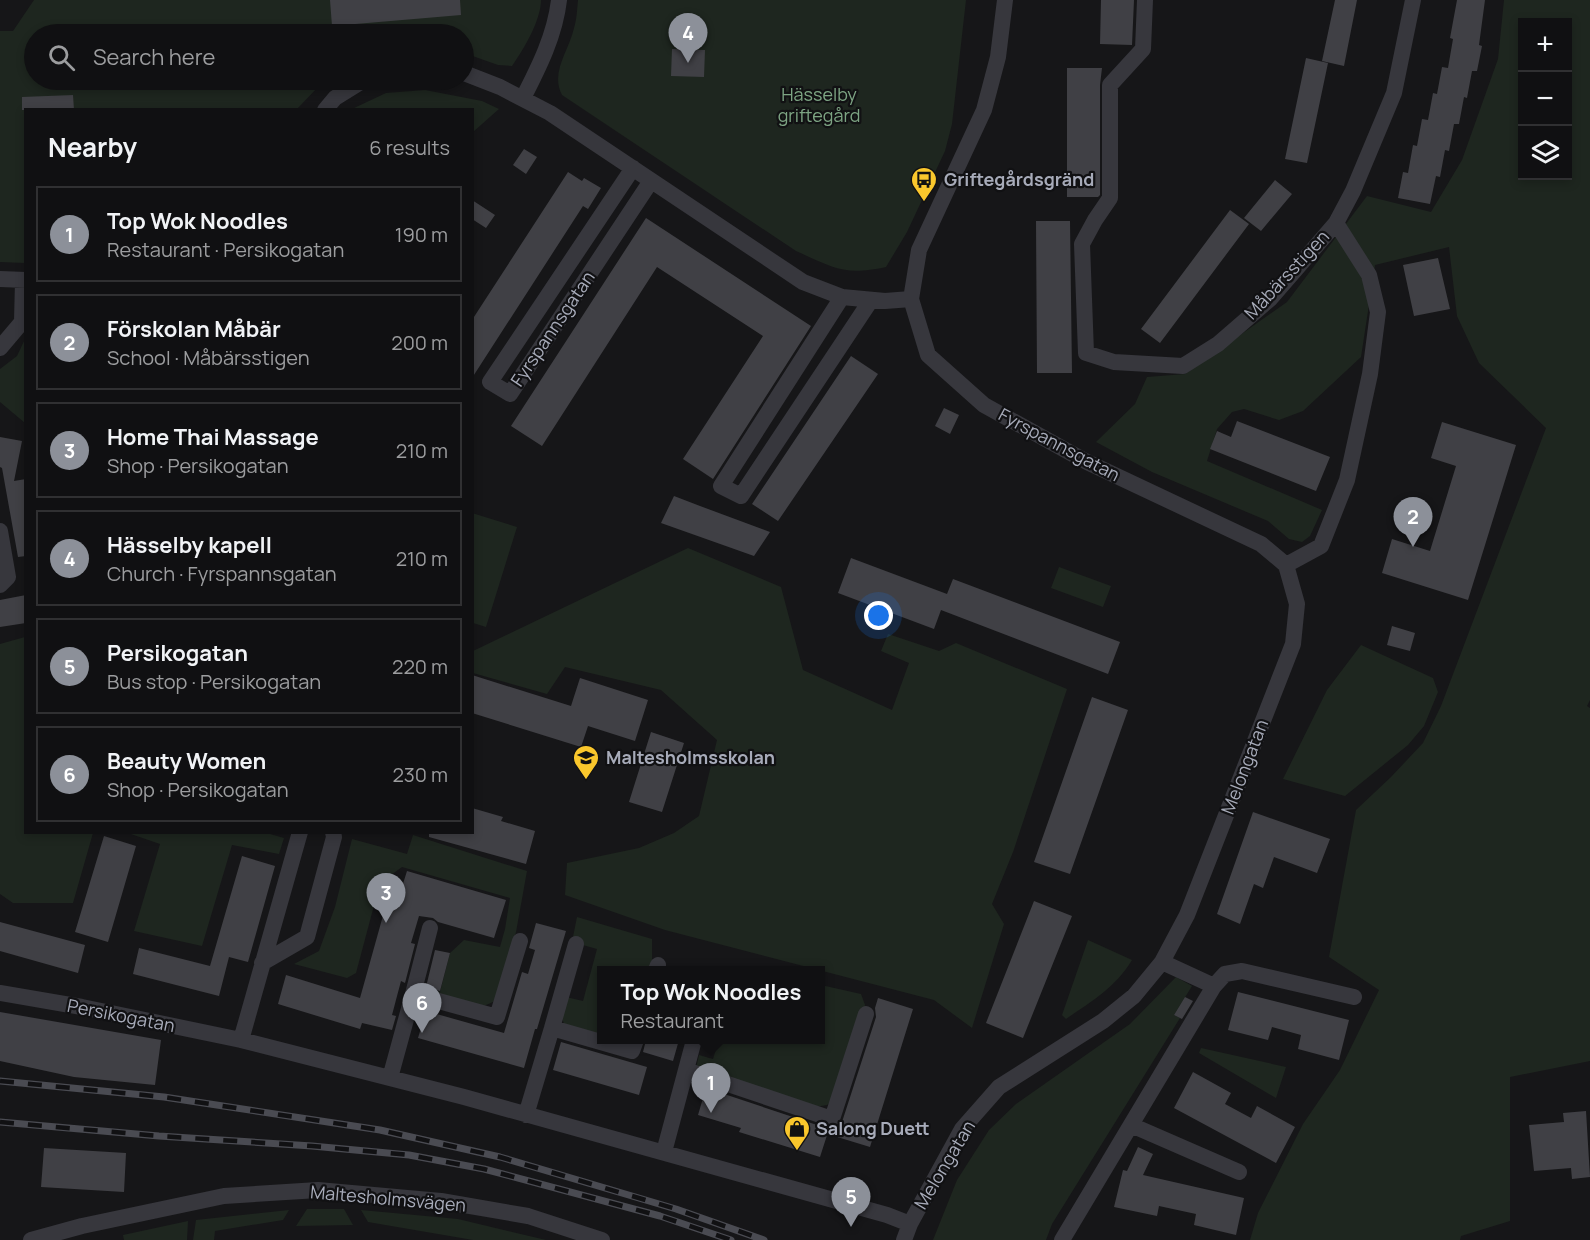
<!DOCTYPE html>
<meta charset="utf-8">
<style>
:root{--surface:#101012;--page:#19191b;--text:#f1f3f6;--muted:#9c9d9f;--line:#303032;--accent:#8c9099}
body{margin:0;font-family:Manrope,sans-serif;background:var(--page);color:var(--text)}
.controls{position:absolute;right:18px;top:18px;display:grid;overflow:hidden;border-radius:0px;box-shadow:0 3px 9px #0003}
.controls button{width:54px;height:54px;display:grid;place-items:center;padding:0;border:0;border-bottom:2px solid var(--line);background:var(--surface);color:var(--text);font:30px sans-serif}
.you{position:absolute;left:879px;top:616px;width:21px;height:21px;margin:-15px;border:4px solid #fff;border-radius:50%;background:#1a73e8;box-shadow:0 0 0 9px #1a73e833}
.badge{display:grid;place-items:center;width:39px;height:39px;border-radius:50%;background:var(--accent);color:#fff;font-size:20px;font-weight:700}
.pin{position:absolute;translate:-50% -50px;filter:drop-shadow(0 2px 3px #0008)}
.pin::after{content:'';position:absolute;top:32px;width:21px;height:18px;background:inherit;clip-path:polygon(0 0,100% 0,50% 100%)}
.popup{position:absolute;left:597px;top:966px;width:228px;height:78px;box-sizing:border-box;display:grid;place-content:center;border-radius:0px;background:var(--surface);filter:drop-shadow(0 2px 4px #0005);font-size:20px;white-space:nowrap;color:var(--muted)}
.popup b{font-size:22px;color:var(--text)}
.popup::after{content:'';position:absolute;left:50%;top:100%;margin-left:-12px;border:12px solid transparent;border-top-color:var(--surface)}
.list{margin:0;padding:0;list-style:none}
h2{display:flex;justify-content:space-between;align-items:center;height:78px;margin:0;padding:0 24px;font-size:26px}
h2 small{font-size:20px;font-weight:400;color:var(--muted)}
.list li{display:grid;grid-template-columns:39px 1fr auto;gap:18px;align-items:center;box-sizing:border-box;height:96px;margin:0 12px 12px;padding:0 12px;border:2px solid var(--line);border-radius:0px}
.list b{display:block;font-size:22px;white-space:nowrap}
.list p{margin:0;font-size:20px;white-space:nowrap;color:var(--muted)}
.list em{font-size:20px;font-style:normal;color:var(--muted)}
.icon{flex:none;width:33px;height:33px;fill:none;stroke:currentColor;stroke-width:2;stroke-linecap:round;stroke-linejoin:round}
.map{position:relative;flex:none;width:1590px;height:1240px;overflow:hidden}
.search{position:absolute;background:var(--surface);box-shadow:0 3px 9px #0003;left:24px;top:24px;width:450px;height:66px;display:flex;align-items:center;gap:15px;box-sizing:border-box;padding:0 21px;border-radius:33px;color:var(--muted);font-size:22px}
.panel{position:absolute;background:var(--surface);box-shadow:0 3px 9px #0003;left:24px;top:108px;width:450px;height:726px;border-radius:0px}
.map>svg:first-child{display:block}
.green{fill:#1e261f;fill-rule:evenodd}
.building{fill:#404045}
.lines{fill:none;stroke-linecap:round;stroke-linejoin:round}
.street{stroke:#37373d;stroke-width:16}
.rail-casing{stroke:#4a4b52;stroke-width:7}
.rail{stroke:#111113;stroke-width:4.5;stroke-dasharray:14;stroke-linecap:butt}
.labels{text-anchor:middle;stroke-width:4.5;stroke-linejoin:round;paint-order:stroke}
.park-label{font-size:18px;fill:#7da483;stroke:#111113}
.poi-label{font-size:18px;font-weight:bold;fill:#a7abb9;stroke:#111113;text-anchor:start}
.street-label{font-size:18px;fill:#a7abb9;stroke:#111113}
</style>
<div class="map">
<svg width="1590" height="1240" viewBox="0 0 1590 1240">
<rect width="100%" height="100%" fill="#161618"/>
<path class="green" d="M34,0H541C541,20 524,49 512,66L498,65L464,53V34H34V80H330L319,86L297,109L26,110L25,263L0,262V31H13Z
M578,0H966L952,124L945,151L907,232L886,267C844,276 834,268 796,251L562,95C550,72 569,51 574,28C577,19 577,9 578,0Z
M1504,0H1590V700L1587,706L1590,708V1061L1510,1077V1221L1461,1236L1460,1240H1250L1258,1213L1303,1124L1340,1070L1379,990L1329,957L1356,810L1391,777L1423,743L1441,706L1546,428L1479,363L1457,316L1449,247L1375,265L1361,357L1303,411L1279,420L1244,409L1232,412L1217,429L1207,461L1322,510L1310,536L1302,542L1289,539L1268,521L1152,472L1096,442L1135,404L1147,377L1185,374L1287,302L1367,196L1431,212L1462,160L1498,59ZM1522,22H1568V176H1522Z
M425,90L482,101L499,109L473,132L472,110L352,109L386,93Z
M25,339V423L0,402V369L17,356Z
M472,513L517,527L486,627L473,623Z
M688,548L781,587L803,670L892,710L909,663L881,651L888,634L939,651L956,643L1067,689L1013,852L992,904L1004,924L972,1028L934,1000L665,930L565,895L567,863L639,848L674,833L699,816L717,740L661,690L565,667L547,694L473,673V651Z
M1059,567L1111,586L1103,607L1051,588Z
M25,637L26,832L93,833L73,903H13L0,894V644Z
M1361,645L1433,678L1438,692L1424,726L1408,745L1345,796L1283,779L1327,690Z
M263,832L284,838L279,854L232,845L202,946L134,931L160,844L128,833Z
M413,835L527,871L516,932L499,993L493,1002L479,1008L430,993V989L440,992L450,953L464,940L500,947L505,929L510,898L402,867L380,883L356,973L347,978L294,964L319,951L335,907L352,839L407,854Z
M577,917L652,939V970H602L601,1036L565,1026L561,1016L566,997L583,1001L597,949L572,942Z
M1088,940L1132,960C1115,988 1092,1001 1066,1019L1062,1015Z
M1176,977L1192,986L1174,1015L1180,1018L1052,1224L1046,1240H933L957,1180L989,1130L1016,1104L1130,1024Z
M821,985L861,994L865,1005L837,1096L827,1105L815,1107L696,1068L699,1055L713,1059L719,1040H820Z
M1201,1048L1286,1067L1276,1098L1199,1053Z
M307,1209H344L353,1225L296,1226Z
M289,1210L283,1220L215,1231L214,1240H193L196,1220Z
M361,1210L458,1219L546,1240H473L368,1222Z
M188,1221L187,1240H124L123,1235Z"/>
<path class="building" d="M330,0H460L461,15L332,26Z
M1101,0H1134L1132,45L1100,44Z
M1335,0H1357L1344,66L1322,61Z
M1457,0H1485L1479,45L1482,46L1477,71H1472L1467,98L1464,97L1459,124H1454L1449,151L1445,150L1440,177L1436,176L1430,204L1398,198L1403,172L1408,173L1413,145L1417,146L1422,119L1428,120L1433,93L1437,94L1442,67L1448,68L1453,39L1450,38Z
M672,49L705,50L704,77L671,76Z
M1306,58L1328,63L1307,163L1285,159Z
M1067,68H1102L1100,85V195L1098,197H1067Z
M73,95L74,110H22V97Z
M524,149L537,157L526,174L513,165Z
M568,172L582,181L584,178L601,188L588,209L583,206L472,378V320Z
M1275,180L1292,194L1261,231L1244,218Z
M472,200L495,215L486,228L472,219Z
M1230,210L1249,224L1160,343L1141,329Z
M646,218L811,326L713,479L683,459L763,336L657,267L542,446L511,426Z
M1036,221H1070L1072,373H1037Z
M1438,258L1450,309L1414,316L1403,265Z
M851,356L878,374L778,521L752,504Z
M944,408L959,415L950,434L935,426Z
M1237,421L1330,457L1316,491L1210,449L1217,431L1231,437Z
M1442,422L1516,445L1468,600L1382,573L1392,539L1430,551L1456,466L1431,458Z
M0,437L22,441L14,481L26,479V556L18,557L2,468L0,467Z
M674,496L700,506L770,532L754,556L661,523Z
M851,558L947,594L953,579L1120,642L1108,674L941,610L934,629L838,593Z
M26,595V623L0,627V600Z
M1392,626L1415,633L1410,651L1387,645Z
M472,675L571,706L580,678L648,700L635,741L588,726L581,747L472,713Z
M1092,697L1128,710L1070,874L1034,862Z
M651,732L684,743L662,812L629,802Z
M472,808L503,817L501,821L535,831L526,864L429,837V832H472Z
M1253,812L1330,839L1317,873L1274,857L1263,888L1254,884L1240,924L1217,914Z
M104,836L136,846L108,942L75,932Z
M242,856L275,866L248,962L229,957L219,996L133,974L139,948L210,966Z
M407,871L506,900L494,938L438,922L433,918L419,916L411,943L415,944L405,983L401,981L392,1015L396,1016L392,1030L362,1023L360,1029L278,1004L286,975L360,998L391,887L401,890Z
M1034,901L1072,916L1023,1038L986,1023Z
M0,922L85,945L78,973L0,951Z
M536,923L566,931L537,1029H535L524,1068L418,1038L426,1011L504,1033L522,972L528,974L535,950L529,948Z
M435,950L450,953L440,991L426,987Z
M1238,992L1349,1020L1339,1060L1298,1049L1301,1035L1272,1027L1268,1040L1228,1030Z
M1185,997L1193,1001L1182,1019L1174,1015Z
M878,998L913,1009L870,1147L834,1136L837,1128L842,1122L876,1017L875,1008Z
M0,1012L161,1040L155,1085L74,1077L0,1061Z
M646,1040H679L673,1061L643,1052Z
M561,1042L647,1067L639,1095L553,1070Z
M1193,1072L1231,1093L1225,1104L1251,1118L1257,1106L1295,1127L1276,1163L1174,1108Z
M706,1088L829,1129L820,1157L739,1132L741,1128L698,1115Z
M1586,1111L1590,1177L1572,1179L1571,1168L1534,1171L1529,1125L1564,1122L1563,1113Z
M1138,1147L1153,1154L1143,1175L1244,1198L1236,1235L1194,1225L1196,1214L1159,1206L1157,1216L1114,1207L1123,1170L1127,1171Z
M44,1148L126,1153L124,1192L41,1187Z"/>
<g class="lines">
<path class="street" d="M1005,0L998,57L984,110L919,250L911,299L928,355L984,405L1087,462L1261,544L1286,565
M1145,0L1143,49L1110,85V198L1095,220L1082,244L1086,353L1114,362L1183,366L1218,344L1270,299L1336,223
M464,73L500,87L550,113L803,282L842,297L885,301L911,299
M523,98C539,67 555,35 559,0
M325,110L335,98L364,80
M633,168L490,382L510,394L651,181
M0,279L26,280
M842,297L721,486L741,496L871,300
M0,348L22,322L23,281
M0,531L8,577L0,585
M1286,565L1321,546L1347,480L1370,374L1378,312L1369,275L1336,223L1353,191L1394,93L1413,0
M1162,962L1214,986L1225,974L1242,971L1354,997
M262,963L307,937L334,837L333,832
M656,970L658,965
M0,993L82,1007L241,1040L464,1097L887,1215L910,1224
M413,994L430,928
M552,1028L576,944
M241,1040L300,832
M686,1070L832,1119L866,1014
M390,1078L413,994L497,1017L520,941
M526,1115L552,1028L632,1051L636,1040
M1131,1125L1239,1172
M664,1152L694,1040
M31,1240L82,1226L224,1196L318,1190L441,1201L528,1216L602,1240
M904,1240L910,1224L962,1129L999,1087L1103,1021L1134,996L1162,962L1187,915L1293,644L1297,604L1286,565
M1062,1240L1214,986"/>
<defs>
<path id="rail" d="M0,1081L164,1097L380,1130L500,1157L676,1209L764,1240
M0,1122L159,1136L312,1146L409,1155L484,1169L660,1216L731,1240"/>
</defs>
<use href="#rail" class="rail-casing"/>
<use href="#rail" class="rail"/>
</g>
<defs>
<symbol id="bus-pin" viewBox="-11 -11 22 30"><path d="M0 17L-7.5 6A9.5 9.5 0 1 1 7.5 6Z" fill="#fac72c" stroke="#111113"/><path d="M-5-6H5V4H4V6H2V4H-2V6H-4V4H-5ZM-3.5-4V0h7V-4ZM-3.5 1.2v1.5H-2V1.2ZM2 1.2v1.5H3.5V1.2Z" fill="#111"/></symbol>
<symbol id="school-pin" viewBox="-11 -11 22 30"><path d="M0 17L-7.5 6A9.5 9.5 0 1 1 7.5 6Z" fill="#fac72c" stroke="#111113"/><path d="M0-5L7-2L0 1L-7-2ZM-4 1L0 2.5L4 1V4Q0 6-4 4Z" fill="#111"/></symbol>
<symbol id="shop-pin" viewBox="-11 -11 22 30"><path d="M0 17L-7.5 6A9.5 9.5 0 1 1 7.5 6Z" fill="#fac72c" stroke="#111113"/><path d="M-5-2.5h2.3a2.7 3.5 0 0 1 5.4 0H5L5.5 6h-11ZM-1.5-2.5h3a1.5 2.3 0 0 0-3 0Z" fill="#111"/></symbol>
</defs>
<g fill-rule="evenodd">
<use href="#bus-pin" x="909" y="165" width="30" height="40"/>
<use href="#school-pin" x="571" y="743" width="30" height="40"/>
<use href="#shop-pin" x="782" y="1114" width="30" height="40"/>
</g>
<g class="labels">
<g class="park-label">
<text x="819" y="101">Hässelby<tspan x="819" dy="21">griftegård</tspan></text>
</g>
<g class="poi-label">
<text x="944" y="186">Griftegårdsgränd</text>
<text x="606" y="764">Maltesholmsskolan</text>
<text x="816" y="1135">Salong Duett</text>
</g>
<g class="street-label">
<text transform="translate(1287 275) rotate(-47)" y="6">Måbärsstigen</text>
<text transform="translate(553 329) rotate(-56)" y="6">Fyrspannsgatan</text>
<text transform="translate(1059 445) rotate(28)" y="6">Fyrspannsgatan</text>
<text transform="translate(1245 767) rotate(-69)" y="6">Melongatan</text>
<text transform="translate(121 1016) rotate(11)" y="6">Persikogatan</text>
<text transform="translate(945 1165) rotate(-59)" y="6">Melongatan</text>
<text transform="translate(388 1199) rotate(5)" y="6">Maltesholmsvägen</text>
</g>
</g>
</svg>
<div class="controls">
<button>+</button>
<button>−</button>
<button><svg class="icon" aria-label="layers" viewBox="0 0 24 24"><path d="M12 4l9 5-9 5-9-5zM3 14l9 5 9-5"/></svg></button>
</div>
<div class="you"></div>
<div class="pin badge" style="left:711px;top:1113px">1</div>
<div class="popup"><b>Top Wok Noodles</b>Restaurant</div>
<div class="pin badge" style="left:1413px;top:547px">2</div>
<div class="pin badge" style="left:386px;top:923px">3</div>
<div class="pin badge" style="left:688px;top:63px">4</div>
<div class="pin badge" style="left:851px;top:1227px">5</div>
<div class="pin badge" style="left:422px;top:1033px">6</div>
<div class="search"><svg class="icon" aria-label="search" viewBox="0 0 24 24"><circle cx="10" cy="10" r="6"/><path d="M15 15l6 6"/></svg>Search here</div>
<section class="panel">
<h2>Nearby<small>6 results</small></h2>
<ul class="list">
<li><span class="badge">1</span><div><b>Top Wok Noodles</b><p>Restaurant · Persikogatan</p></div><em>190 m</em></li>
<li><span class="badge">2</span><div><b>Förskolan Måbär</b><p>School · Måbärsstigen</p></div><em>200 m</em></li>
<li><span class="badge">3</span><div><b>Home Thai Massage</b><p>Shop · Persikogatan</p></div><em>210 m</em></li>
<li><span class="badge">4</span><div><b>Hässelby kapell</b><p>Church · Fyrspannsgatan</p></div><em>210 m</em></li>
<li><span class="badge">5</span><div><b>Persikogatan</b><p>Bus stop · Persikogatan</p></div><em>220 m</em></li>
<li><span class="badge">6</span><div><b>Beauty Women</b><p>Shop · Persikogatan</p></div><em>230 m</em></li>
</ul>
</section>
</div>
